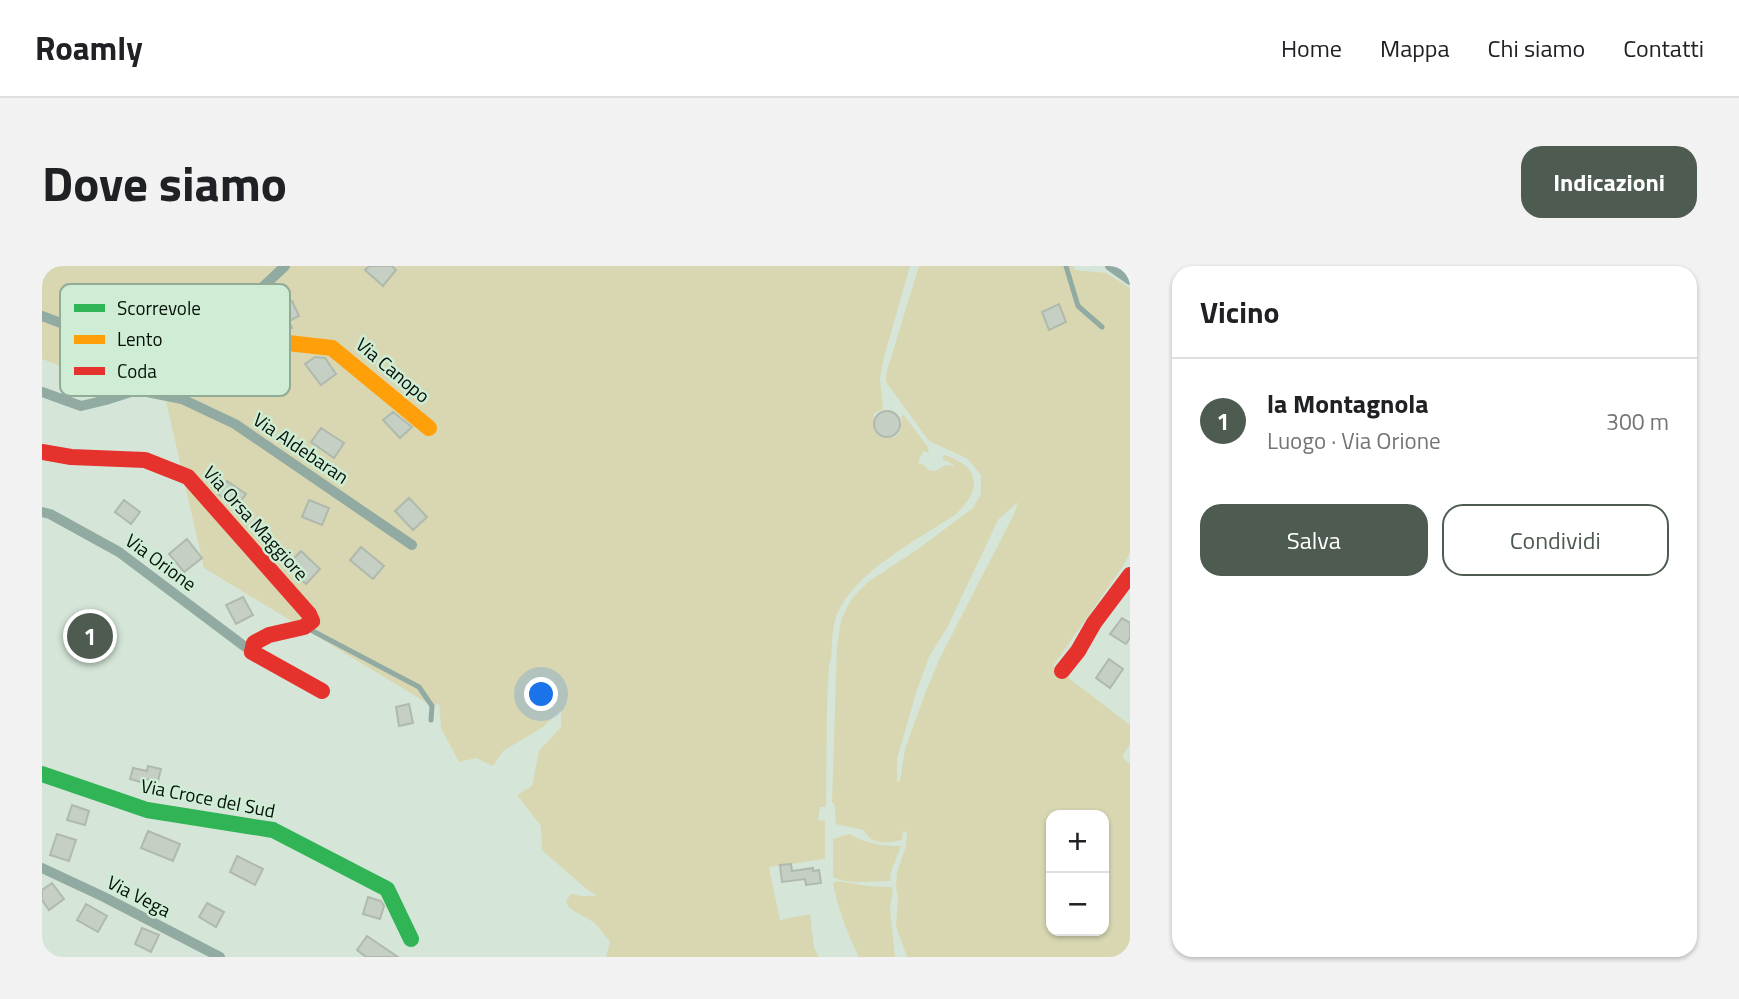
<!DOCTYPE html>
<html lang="it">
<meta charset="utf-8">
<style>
:root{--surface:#fff;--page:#f2f2f2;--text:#202124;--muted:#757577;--line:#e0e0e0;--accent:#4e5b51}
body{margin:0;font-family:"Titillium Web",sans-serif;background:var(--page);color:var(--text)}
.controls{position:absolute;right:21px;bottom:21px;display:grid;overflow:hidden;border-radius:14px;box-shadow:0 2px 5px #0004}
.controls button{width:63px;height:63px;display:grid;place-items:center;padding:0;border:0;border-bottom:2px solid var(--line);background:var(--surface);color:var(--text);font:35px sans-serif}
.you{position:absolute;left:500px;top:429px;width:24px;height:24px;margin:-18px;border:5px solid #fff;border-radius:50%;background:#1a73e8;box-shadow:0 0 0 10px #1a73e833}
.badge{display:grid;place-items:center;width:46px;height:46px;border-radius:50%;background:var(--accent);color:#fff;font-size:23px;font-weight:700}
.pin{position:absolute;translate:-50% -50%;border:4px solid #fff;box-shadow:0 2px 7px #0006}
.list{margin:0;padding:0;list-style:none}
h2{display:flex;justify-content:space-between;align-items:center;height:91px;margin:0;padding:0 28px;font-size:30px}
h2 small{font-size:23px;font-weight:400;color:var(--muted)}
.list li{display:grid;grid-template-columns:46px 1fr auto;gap:21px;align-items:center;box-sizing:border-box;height:126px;padding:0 28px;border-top:2px solid var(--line)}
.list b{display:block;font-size:26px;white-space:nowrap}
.list p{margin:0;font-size:23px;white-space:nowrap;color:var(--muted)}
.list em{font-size:23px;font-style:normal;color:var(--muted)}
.actions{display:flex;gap:14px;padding:21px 28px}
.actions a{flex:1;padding:16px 0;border:2px solid var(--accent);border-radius:21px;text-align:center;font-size:24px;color:var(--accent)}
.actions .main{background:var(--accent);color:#fff}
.map{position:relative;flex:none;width:1088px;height:691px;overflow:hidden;border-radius:21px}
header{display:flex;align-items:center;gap:42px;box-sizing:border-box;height:98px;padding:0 35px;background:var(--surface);border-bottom:2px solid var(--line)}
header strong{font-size:33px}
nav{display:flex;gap:38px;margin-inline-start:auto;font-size:24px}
.intro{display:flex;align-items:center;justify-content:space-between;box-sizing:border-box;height:168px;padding:0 42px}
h1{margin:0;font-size:49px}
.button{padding:18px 32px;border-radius:21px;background:var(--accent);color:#fff;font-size:24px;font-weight:700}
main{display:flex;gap:42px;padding:0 42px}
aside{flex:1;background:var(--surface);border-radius:21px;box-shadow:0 2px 5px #0004}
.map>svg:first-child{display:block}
.green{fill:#d8d7b2;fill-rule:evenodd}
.building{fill:#c5cfc3;stroke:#b0b9ad;stroke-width:2}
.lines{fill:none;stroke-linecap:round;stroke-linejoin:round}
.lane{stroke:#91aaa2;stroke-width:5}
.street{stroke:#91aaa2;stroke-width:10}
.fast{stroke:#30b455;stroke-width:16}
.slow{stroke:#ff9f0a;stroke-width:16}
.jam{stroke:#e5322d;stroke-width:16}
.labels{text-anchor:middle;stroke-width:5;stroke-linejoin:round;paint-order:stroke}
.street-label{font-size:19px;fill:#061008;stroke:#ceedd4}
.key{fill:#ceedd4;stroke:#92ab97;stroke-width:2}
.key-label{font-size:19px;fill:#061008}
</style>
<header>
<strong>Roamly</strong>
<nav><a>Home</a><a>Mappa</a><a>Chi siamo</a><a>Contatti</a></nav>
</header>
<div class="intro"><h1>Dove siamo</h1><a class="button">Indicazioni</a></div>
<main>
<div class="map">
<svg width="1088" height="691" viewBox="0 0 1088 691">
<rect width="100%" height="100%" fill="#d5e6d8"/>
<path class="green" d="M0,0H868L842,91L838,112L841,143L832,147C830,165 833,174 853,171L857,167L860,154L859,152L861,148L886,181L887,187L881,185L876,197L882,199L886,204L893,205L904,199L911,200V198L900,193L902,189C940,201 940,224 913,249C875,274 810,307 794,351C790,364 790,379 789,394L787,397L785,439L784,541H778L776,554L783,555V593L727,601L738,654L768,648L772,682L777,691H564L568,676L553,657L527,642L524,635L529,628L540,630H555L542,621L500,584L499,560L475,529L490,520L497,485L519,461V444L501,461L461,485L451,500L434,492L417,496L399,462L397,438L390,440L162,302L119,113L21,101L0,93Z
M877,0H1031L1033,4L1064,7L1088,22V286L1081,300L1011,400L1088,459V478L1080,491L1088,498V691H865L854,660L856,630L854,622L855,606L864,580L865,566L861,565L860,574C846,577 829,580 822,564L793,558L794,553L792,537L790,536L795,380L799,355L805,341L812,330L826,316L876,283L931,242L939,228V209L926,193L887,175L844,116V108ZM976,236L972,248L898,392L884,425L863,483L858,515L855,516V493L874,427L887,391L906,360L956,254ZM1009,549H1062V665H1009Z
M807,568C828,578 837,580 859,580L849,606L848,615C829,615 808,619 791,611V573Z
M795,615L826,620L850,621L851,624L848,642L853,691H817C805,667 796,643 791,617Z"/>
<path class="building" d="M327,0H350L354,4L341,20L323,4Z
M250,35L257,50L247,55L250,62L237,65L204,62L205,54L226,55L230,39Z
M1017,38L1024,56L1007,64L1000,46Z
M273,91L283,92L294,108L279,119L263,98Z
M832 158a13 13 0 1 1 26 0a13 13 0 1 1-26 0Z
M351,146L370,161L358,172L341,154Z
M279,162L302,177L292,192L269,176Z
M185,215L204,228L194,241L176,228Z
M367,232L385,251L371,264L353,245Z
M82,234L98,246L89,258L73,246Z
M267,234L287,242L280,259L260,251Z
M145,273L160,292L142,306L127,288Z
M319,281L342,300L331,313L308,294Z
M259,285L278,303L264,318L245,300Z
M201,331L211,349L194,358L184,339Z
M1080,352L1088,357V372L1084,378L1068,368Z
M1067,393L1081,403L1068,422L1054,412Z
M367,438L371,457L357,460L354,441Z
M106,500L119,503L116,515L103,513L102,517L88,513L91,502L105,505Z
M30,539L47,545L43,559L25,554Z
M106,565L138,578L131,595L99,582Z
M15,568L34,574L27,595L8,589Z
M195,590L221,603L213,619L188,606Z
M749,598L750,605L771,602V605L777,604L779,617L764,619L763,613L740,616L738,599Z
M10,617L22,633L7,644L0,634V624Z
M326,631L339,635L342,640L338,653L321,648Z
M165,637L182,646L174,661L157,651Z
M44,638L65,650L56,666L35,654Z
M100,662L117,669L109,686L93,678Z
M325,670L356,691H324L315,684Z"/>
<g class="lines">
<path class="lane" d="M1024,0L1036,40L1060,61
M265,362L377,421L390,440L389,454"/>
<path class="street" d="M1068,0L1088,14
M0,50L24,59L56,63L78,58L212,29L243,0
M0,126L39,140L64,134L95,124L140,133L193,158L370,279
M0,246L8,248L77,286L210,386
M0,602L62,631L178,691"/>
<path class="fast" d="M0,508L105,544L231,564L345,623L369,673"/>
<path class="slow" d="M78,58L290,82L387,162"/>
<path class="jam" d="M0,186L29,191L103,194L146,211L267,348L270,355L262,361L227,369L212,377L210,386L280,425
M1020,405L1036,385L1052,357L1088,309"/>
</g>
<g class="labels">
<g class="street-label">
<text transform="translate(351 104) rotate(40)" y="7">Via Canopo</text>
<text transform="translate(259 182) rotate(34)" y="7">Via Aldebaran</text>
<text transform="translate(214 257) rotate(48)" y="7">Via Orsa Maggiore</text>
<text transform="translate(119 296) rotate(36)" y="7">Via Orione</text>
<text transform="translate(166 532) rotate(11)" y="7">Via Croce del Sud</text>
<text transform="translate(97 630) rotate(27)" y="7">Via Vega</text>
</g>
</g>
<rect x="18" y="18" width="230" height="112" rx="10" class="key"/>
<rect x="32" y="38" width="31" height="8" fill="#30b455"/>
<rect x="32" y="69" width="31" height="9" fill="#ff9f0a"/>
<rect x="32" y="101" width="31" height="8" fill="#e5322d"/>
<g class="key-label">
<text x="75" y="49">Scorrevole</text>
<text x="75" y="80">Lento</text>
<text x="75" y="112">Coda</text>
</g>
</svg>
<div class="controls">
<button>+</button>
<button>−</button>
</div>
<div class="you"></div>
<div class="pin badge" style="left:48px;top:370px">1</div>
</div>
<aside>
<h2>Vicino<small></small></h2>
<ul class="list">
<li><span class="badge">1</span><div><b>la Montagnola</b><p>Luogo · Via Orione</p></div><em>300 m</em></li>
</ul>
<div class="actions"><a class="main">Salva</a><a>Condividi</a></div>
</aside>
</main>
